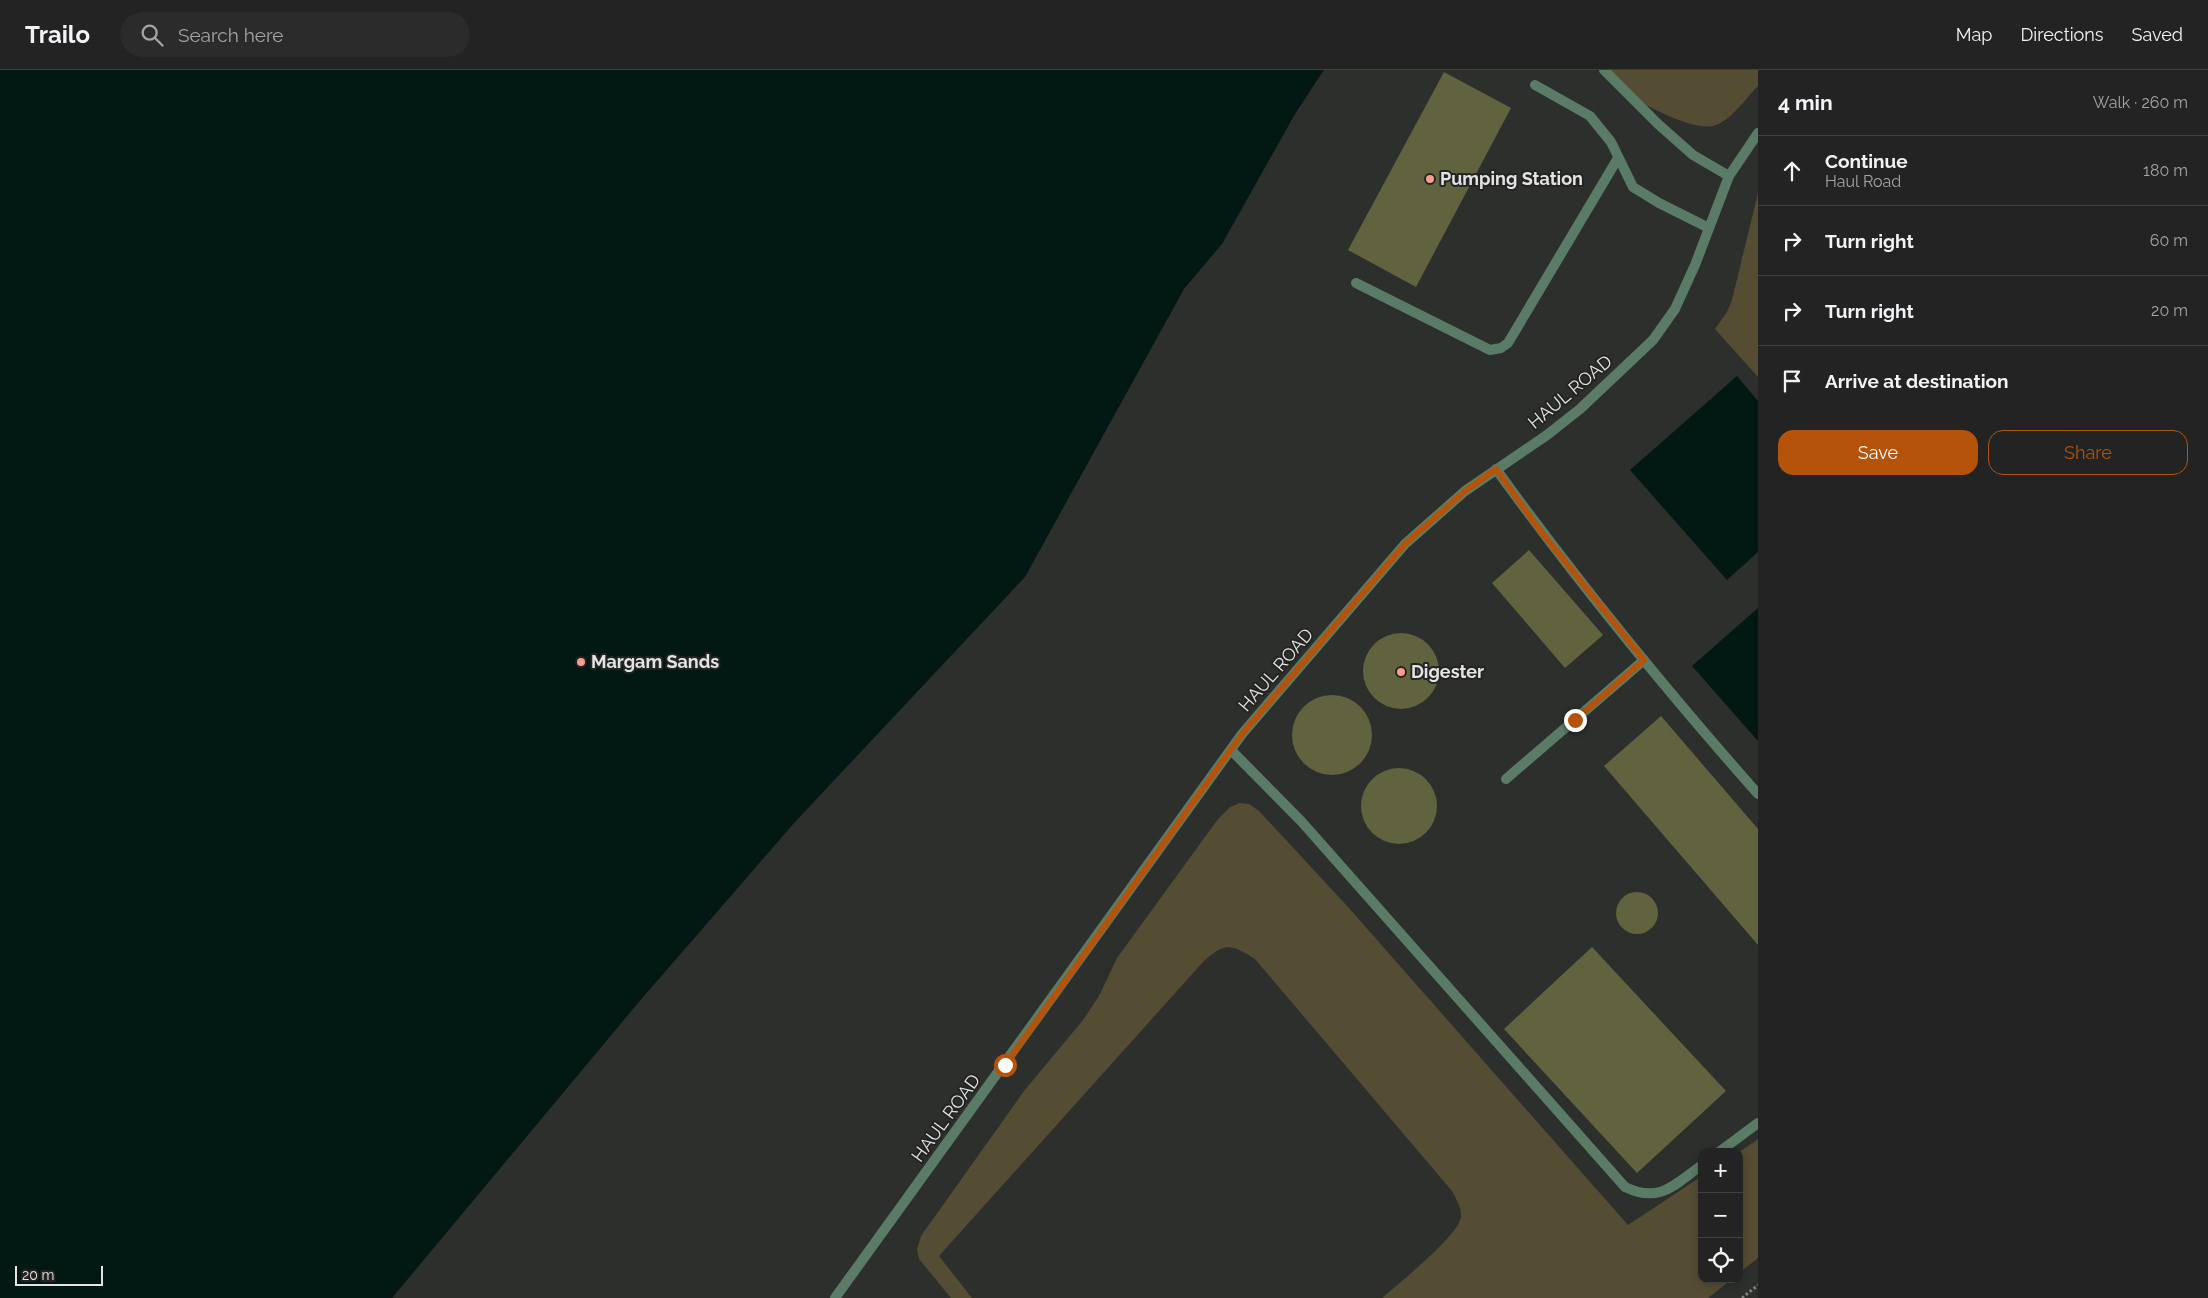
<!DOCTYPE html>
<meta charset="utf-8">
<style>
:root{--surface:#222322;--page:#2a2b2a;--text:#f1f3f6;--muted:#a2a4a5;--line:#3f4040;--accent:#b45309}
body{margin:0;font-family:Raleway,sans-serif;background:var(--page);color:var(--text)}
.controls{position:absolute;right:15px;bottom:15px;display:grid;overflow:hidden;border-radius:10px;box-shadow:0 2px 8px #0003}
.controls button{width:45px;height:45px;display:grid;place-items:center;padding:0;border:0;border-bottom:1px solid var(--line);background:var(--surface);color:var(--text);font:25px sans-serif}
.scale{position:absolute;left:15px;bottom:12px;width:88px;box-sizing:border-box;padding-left:5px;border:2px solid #e3e4e3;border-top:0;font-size:14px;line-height:18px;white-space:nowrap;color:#e3e4e3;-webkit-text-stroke:4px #242523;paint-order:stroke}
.stop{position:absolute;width:15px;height:15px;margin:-11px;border:4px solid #b45309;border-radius:50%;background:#fff}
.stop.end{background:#b45309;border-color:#fff;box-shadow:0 1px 5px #0008}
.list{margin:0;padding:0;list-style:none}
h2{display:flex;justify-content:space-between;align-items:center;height:65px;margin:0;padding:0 20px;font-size:21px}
h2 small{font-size:16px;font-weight:400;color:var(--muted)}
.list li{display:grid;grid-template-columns:32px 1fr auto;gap:15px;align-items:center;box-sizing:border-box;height:70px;padding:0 20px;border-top:1px solid var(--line)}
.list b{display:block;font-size:19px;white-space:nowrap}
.list p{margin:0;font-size:16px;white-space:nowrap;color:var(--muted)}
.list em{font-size:16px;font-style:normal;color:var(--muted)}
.actions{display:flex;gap:10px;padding:15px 20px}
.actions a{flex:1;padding:11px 0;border:1px solid var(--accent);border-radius:15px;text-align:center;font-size:18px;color:var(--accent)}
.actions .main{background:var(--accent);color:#fff}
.icon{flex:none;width:28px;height:28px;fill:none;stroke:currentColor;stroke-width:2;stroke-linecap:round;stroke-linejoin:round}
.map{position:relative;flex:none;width:1758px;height:1228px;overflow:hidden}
header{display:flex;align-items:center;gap:30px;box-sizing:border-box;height:70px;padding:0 25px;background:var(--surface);border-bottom:1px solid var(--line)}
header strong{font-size:24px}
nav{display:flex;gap:28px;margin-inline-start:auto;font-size:18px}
.search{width:350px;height:45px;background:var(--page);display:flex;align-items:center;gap:12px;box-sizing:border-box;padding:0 18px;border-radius:28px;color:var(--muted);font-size:19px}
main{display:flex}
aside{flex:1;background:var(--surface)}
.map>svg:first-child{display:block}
.green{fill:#544c33}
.water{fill:#021913}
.pier{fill:#2d2f2d}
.building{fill:#60633e}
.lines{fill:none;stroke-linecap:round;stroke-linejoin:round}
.path{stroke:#7f807f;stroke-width:3;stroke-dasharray:2.5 2.5;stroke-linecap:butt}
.service{stroke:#5a7b65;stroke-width:10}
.route{stroke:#b45309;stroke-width:6}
.poi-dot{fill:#f59d8f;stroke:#242523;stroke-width:2}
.labels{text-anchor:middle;stroke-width:4;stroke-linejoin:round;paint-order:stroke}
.poi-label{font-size:18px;font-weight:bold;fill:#e3e4e3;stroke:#242523;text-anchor:start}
.street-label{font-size:18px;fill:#e3e4e3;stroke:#242523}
</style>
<header>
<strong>Trailo</strong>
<div class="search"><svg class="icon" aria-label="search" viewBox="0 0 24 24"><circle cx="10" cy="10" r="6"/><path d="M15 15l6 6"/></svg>Search here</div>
<nav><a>Map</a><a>Directions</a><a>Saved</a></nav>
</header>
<main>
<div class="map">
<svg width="1758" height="1228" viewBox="0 0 1758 1228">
<rect width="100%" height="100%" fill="#2d2f2d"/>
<path class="green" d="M1604,0H1758V16C1745,29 1731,51 1713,56C1692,61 1639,33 1622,20C1615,14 1610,6 1604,0Z
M1758,123V307L1715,259L1727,242L1732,230Z
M1240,733L1249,734L1259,741L1348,837L1628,1155L1702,1106V1209H1732L1708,1228H1382C1398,1214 1459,1165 1461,1147C1462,1138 1456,1129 1452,1121L1255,889C1231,874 1225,872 1203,892L939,1186L972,1228H951L919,1189L917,1179L921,1166L1024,1021L1083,950L1099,926L1117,888L1218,749L1230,737Z
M1758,1069V1188L1739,1203V1082Z"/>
<path class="water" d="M0,0H1324L1294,46L1222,174L1184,219L1025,507L795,752L638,933L392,1228H0Z
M1737,306L1758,331V482L1727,510L1630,400Z
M1758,538V671L1692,596Z"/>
<path class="pier" d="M1324,0H1327L1296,48L1220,180L1294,46Z"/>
<path class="building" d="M1444,2L1511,38L1416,217L1348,180Z
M1529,480L1603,565L1565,598L1492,513Z
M1363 601a38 38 0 1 1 76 0a38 38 0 1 1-76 0Z
M1292 665a40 40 0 1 1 80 0a40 40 0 1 1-80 0Z
M1661,646L1758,759V875L1604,696Z
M1361 736a38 38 0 1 1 76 0a38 38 0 1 1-76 0Z
M1616 843a21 21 0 1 1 42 0a21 21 0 1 1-42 0Z
M1592,877L1726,1021L1637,1103L1504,959Z"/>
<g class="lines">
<path class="path" d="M1742,1228L1758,1215"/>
<path class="service" d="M1604,0L1658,54L1693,85L1729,106
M1535,15L1590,46L1611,72L1633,117L1659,133L1709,158
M1356,213L1490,280L1501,278L1508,273L1618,88
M1496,399C1578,512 1666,620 1758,724
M1231,680L1301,751L1625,1117C1660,1134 1675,1114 1702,1095
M1506,709L1644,590
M1719,1082L1758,1053
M835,1228L1242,664L1405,474L1465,421L1547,365L1580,339L1653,270L1675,239L1695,195L1729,106L1758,63"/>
</g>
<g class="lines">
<path class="route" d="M1005,995L1242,664L1405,474L1465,421L1496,399L1539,459L1644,590L1575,650"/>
</g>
<g class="poi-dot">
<circle cx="1430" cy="109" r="5"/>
<circle cx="581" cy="592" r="5"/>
<circle cx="1401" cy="602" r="5"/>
</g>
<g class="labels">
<g class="poi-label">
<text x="1440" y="115">Pumping Station</text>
<text x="591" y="598">Margam Sands</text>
<text x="1411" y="608">Digester</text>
</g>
<g class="street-label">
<text transform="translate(1570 322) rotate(-40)" y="6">HAUL ROAD</text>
<text transform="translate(1276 600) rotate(-49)" y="6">HAUL ROAD</text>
<text transform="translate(946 1048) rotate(-54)" y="6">HAUL ROAD</text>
</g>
</g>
</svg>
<div class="controls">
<button>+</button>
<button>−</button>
<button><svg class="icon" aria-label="locate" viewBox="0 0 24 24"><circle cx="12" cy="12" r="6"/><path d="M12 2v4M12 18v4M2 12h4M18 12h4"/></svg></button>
</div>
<div class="scale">20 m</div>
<div class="stop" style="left:1005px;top:995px"></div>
<div class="stop end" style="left:1575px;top:650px"></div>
</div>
<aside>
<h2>4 min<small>Walk · 260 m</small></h2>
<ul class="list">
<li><svg class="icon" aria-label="ahead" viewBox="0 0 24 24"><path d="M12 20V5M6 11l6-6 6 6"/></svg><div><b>Continue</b><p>Haul Road</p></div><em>180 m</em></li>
<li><svg class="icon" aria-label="right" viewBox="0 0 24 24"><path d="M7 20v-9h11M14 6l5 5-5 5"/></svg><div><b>Turn right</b></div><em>60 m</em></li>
<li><svg class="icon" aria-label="right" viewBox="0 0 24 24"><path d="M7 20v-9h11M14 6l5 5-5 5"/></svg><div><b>Turn right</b></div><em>20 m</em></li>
<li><svg class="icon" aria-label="arrive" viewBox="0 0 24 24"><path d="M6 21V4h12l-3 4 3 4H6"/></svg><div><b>Arrive at destination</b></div></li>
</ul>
<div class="actions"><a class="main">Save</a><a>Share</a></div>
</aside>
</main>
